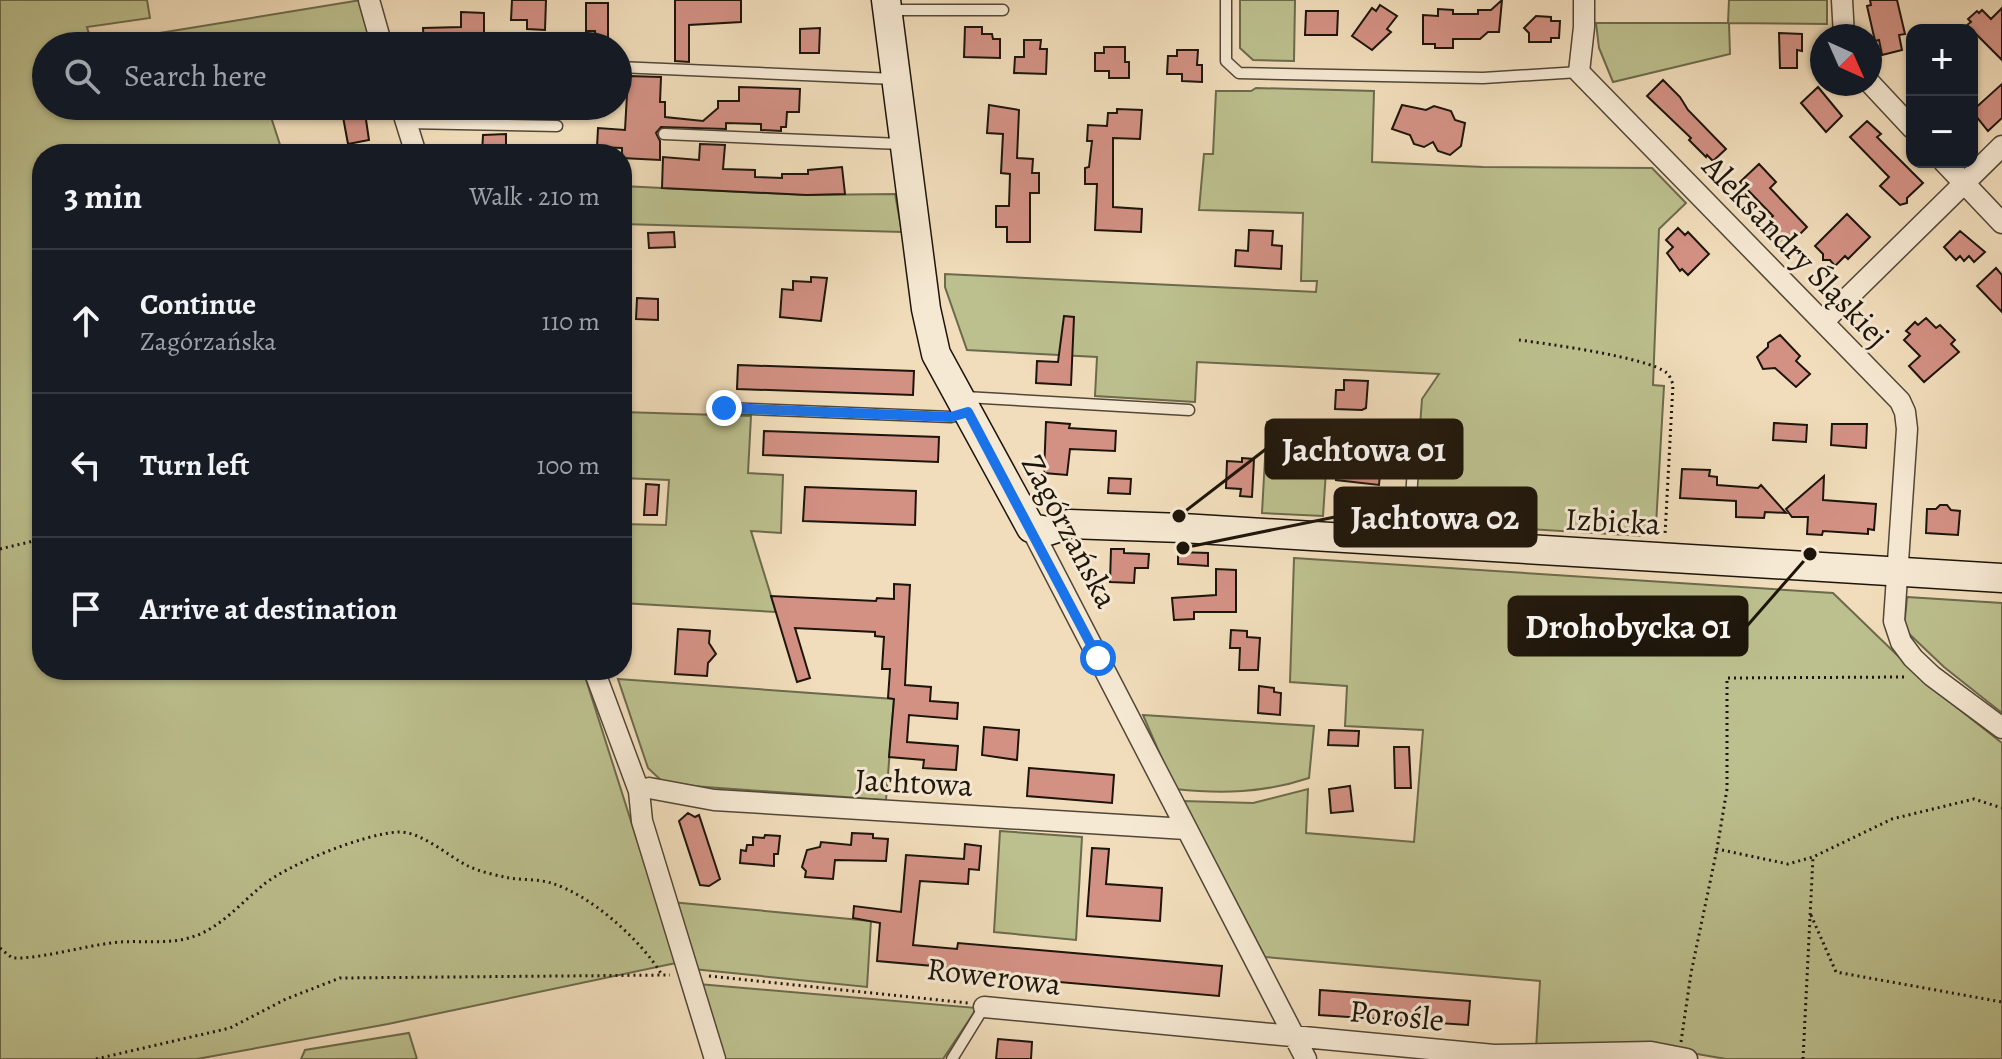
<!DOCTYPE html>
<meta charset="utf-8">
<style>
:root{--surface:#171b24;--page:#242831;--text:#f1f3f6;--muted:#9ea1a6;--line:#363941}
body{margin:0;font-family:Alegreya,serif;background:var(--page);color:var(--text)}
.controls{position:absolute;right:24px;top:24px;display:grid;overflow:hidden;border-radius:16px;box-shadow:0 2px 6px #0004}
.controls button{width:72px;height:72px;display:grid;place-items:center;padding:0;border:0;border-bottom:2px solid var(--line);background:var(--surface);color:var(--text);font:40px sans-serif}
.compass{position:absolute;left:1810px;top:24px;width:72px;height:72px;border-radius:50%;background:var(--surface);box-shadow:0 2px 6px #0004;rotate:135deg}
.stop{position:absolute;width:24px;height:24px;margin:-18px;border:6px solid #1a73e8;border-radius:50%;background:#fff}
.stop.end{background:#1a73e8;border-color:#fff;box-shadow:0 2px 8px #0008}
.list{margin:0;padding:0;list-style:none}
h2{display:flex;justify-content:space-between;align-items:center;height:104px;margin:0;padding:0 32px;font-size:34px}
h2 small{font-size:26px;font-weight:400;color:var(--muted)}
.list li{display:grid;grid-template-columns:52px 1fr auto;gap:24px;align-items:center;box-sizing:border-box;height:144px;padding:0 32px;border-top:2px solid var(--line)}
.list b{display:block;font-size:30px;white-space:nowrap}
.list p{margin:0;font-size:26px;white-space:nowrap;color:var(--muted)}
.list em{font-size:26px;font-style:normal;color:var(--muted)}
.icon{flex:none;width:44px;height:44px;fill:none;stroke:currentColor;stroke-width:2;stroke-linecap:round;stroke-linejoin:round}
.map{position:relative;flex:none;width:2002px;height:1059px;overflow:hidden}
.search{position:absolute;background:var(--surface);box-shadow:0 2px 6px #0004;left:32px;top:32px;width:600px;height:88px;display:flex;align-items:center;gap:20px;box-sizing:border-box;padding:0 28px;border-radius:44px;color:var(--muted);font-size:30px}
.panel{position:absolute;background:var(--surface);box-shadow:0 2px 6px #0004;left:32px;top:144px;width:600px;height:536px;border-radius:32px}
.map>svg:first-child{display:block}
.green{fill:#bcc08e;stroke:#6c6a4c;stroke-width:2}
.building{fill:#d39184;stroke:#1d150b;stroke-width:2}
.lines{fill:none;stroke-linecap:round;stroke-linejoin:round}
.lane-casing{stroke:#524737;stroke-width:13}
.street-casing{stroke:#524737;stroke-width:23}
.secondary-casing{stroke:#1d150b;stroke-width:31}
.path{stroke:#1d150b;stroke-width:3;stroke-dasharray:2 4;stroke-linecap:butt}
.lane{stroke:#f6e9d3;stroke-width:10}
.street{stroke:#f6e9d3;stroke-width:20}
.secondary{stroke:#f6e9d3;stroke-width:28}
.route{stroke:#1a73e8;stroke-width:10}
.labels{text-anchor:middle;stroke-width:6;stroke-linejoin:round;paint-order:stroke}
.street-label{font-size:32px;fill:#1d150b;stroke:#f6e9d3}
.leader{fill:none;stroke:#1d150b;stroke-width:3}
.callout-dot{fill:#1d150b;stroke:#f6e9d3;stroke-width:3}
.callout{fill:#1d150b;stroke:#1d150b;stroke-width:3}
.callout-label{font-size:34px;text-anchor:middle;font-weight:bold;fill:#fff}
</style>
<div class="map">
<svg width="2002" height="1059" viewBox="0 0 2002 1059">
<rect width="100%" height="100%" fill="#f1ddbb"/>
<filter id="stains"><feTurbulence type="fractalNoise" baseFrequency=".0025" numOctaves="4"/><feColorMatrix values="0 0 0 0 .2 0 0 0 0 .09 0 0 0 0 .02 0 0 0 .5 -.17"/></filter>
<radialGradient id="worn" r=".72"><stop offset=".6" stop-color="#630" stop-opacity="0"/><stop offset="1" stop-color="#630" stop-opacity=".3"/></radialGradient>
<path class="green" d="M0,0H147L150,18L87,27L92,44L361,0L374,46H46V106H272L271,117L283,154H42V670H583L676,963L388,1024L197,1059H0Z
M1240,0H1295L1294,61L1253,60L1240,48Z
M1729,0H1827V24L1729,23L1730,54L1613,82L1599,48L1596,23H1728Z
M1256,88L1374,91L1372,162L1483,167L1652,168L1686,203L1659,229L1653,385L1664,386L1656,525L1644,536L1413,522L1422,399L1439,374L1197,362L1195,402L1095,396L1097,357L967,350L945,287V274L1316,292L1317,281H1301L1303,213L1199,210L1204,154H1213L1216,91H1251Z
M622,186L807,195L895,194L902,232L622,224Z
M622,412L751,416L748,473L783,475L781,533L751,531L776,612L622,603V524L666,525L669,480L622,478Z
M1267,422L1329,425L1323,516L1262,513Z
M1294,558L1833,593L1927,684L2002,743V1059H1726L1651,1046L1536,1050L1540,981L1265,957L1183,801L1253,803L1308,789L1306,833L1414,842L1423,730L1345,726L1347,686L1290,682Z
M1907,597L2002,603V713L1944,667L1904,629Z
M618,679L894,699L886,800L665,784L648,768Z
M1143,715L1314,726L1309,778C1264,793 1221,794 1175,789Z
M1000,831L1082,837L1076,940L994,932Z
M671,902L871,921L867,987L693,969Z
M698,984L977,1008L943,1059H722Z
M409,1033L417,1059H301L305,1050Z"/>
<path class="building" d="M512,0H546L545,30L527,29V20H511Z
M675,0H741V22L689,25V62L675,61Z
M1502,0L1499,32H1488L1480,39H1453V48H1435V44H1423V15L1438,16V9L1453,10V14H1478V10H1491Z
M1870,0H1897L1905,34L1899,35L1902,50L1882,55L1879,40L1875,41L1867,6L1871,5Z
M586,3H608V37L595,38V31H586Z
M1380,5L1397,16L1387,29L1391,32L1372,50L1352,36L1372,8L1376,11Z
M2002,8V60L1967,25L1971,22L1968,19L1977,11L1979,13L1982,10L1991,19Z
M1306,11H1338L1337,35H1305Z
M461,12L484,13V43L444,42V46H424L423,28L461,27Z
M1536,16L1551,17V21H1560L1559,38H1551V42H1529V33L1524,28Z
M965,27H982V34H992L993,39H1000V58L964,57Z
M820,28L819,53H800V29Z
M1779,33L1802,34V51L1797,50V68H1780Z
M1024,40H1041L1040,49H1047L1046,74L1014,73L1015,57H1024Z
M1104,47H1125V62H1129V78H1109V71H1095V53H1104Z
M1177,50H1198L1197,65H1202V82L1182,81V74H1167L1168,56H1177Z
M628,76L661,77L660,102H665V117L703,121L718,108V101H739V87L800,89L799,112H787L786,127H781V131L761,130V124L726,123V129L661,127L656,133L660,141V160L622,158V148L597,147L598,128L625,130Z
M1663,80L1680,97L1688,110L1726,149L1713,161L1707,155L1706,157L1689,140L1691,138L1647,96Z
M2002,84V118L1988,131L1972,111Z
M1818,87L1842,116L1826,132L1801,103Z
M989,105L1019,110L1017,158L1033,159L1032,173H1039V193H1030V242H1007V227H996V206H1009L1010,174L1001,173L1003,134L987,133Z
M1402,105L1426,110L1434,106L1451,111L1455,120L1465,123L1461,146L1450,155L1438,151L1433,142L1424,147L1414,144L1410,135L1392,129Z
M341,106H364L369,140L348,144Z
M1117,109L1142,110L1140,139L1113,138V207L1142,209L1141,232L1095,230L1097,184H1085V168L1089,167L1092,141H1087L1088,125L1107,126L1108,113H1117Z
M1867,121L1881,134L1877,137L1923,183L1907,198V203L1900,205L1880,186L1889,177L1850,137Z
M506,134V154H482L483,135Z
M700,144L725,145L723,169L755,170V177L782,178V174H808V170L842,167L845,194L807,195L662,188L663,157L699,160Z
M1759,164L1776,182L1770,188L1807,227L1790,244L1784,237L1780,241L1770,231L1774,227L1768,221L1773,216L1740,182Z
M1847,214L1870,237L1848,259L1845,256L1835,266L1830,260H1823V254L1815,246Z
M1678,228L1685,235L1688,232L1709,254L1688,275L1682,269L1680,271L1667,253L1673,247L1666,240Z
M1249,230L1273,231L1272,245L1282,246L1281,269L1235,266L1236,250L1248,251Z
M1960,231L1985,252L1974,262L1969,256L1964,261L1960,256L1956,260L1944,247Z
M674,232L675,247L649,248L648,233Z
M1996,268L2002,275V312L1977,286Z
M811,277L827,278L821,321L780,317L782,289L793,290V281L811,282Z
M637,298L658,299V320L636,319Z
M1064,316L1074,317L1071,385L1036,383L1037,361L1058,362Z
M1926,318L1936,328L1940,325L1955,340L1951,344L1959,352L1924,382L1909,366L1920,356L1904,340L1910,334L1906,331L1915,322L1918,325Z
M1780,335L1800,356L1796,361L1810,374L1796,387L1775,368L1763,369L1757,357L1768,347V343Z
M738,365L914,371L913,395L737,389Z
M1344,380L1368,381L1366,408L1362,410L1335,409L1336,390H1344Z
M1046,422L1070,424L1069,428L1116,431L1115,451L1070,449L1067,475L1044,473Z
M1774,423L1807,425L1806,442L1773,440Z
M1832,424H1867L1866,448L1831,445Z
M764,431L939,437L938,462L763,455Z
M1242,458L1254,459L1252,497L1240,496L1241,489L1226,488L1227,461L1242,462Z
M1362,461L1381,463L1379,485L1336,480L1337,464L1355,465V462Z
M1682,469L1710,470L1709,476L1717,477V485L1758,488L1761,485L1786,513L1765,512L1764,518L1736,517V501L1680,498Z
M1824,476L1823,500L1876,504L1874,530L1868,529V534L1823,531L1822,535L1807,534L1808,517H1792L1786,509Z
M1109,478L1131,479L1130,494L1108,493Z
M646,484L659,485L657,515H644Z
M805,487L916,491L915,525L803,521Z
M1940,505H1947L1951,510L1960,511L1958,535L1926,533L1927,509H1936Z
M1111,549H1124V553L1149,554L1148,568H1135L1134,583L1110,582Z
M1178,552L1208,553V566L1178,564Z
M1216,569L1236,570V612H1194V619L1174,620L1172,598L1216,595Z
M894,584L910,585L905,685L931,687L930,701L958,703L957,719L909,715L907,742L958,746L956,770L923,768L924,760L889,757L894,699L888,698L890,669H882L884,637L875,636V632L795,628L810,678L797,682L771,596L876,601L877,598L894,599Z
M678,629L710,631L709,643L716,654L708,663L707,676L675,674Z
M1231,630L1247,631V637L1260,638L1258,670H1239L1240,648H1230Z
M1259,686L1274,688V692L1281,693L1280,715L1258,713Z
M984,727L1019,730L1017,760L982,755Z
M1329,730L1359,731L1358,746L1328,745Z
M1394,747H1409L1411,788H1395Z
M1029,768L1114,775L1112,803L1027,796Z
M1350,786L1353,811L1331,813L1329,789Z
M688,813L695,817L699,815L720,879L709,886L700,885L679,821Z
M852,833L873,834V838L888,839L886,861L835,860L833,879L805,877L806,871L802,867L807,850L820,847L821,842L851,845Z
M765,835L780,836L778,854H774V866L740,863L741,850L746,851L747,845H753V837L764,838Z
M965,844L981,846L979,870L969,869L968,884L920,881L913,945L957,949L958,943L1222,966L1219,996L955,973L956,968L877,961L880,923L853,918L854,906L901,912L906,855L964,859Z
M1092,848L1109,849L1106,884L1162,888L1160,921L1087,916Z
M1320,990L1470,1001L1468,1025L1319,1015Z
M998,1039L1032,1042L1031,1059H996Z"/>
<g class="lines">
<defs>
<path id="lane" d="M1226,0V61L1239,73L1483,78L1579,72
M889,10H1003
M618,67L895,79
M406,123L557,126
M664,134L901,144
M965,397L1189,410
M724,408L951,417L966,413
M1408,541L1415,440
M952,1059L984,1007"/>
<path id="street" d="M369,0L382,46
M1584,0V27L1579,72L1900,401L1905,412L1907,429L1894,621L1901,642L1913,658L1932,676L2002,728
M1842,0L1844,36
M1870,83L1912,128
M401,106L416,154
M1944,162L2002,223
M1824,321L2002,146
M1031,528L1306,1059
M594,670L639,791L642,821L715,1059
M639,791L649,788L714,800L1186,829
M984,1007L1494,1055L1651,1052L1687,1059"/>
<path id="secondary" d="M886,0L926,309L936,354L1031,528L1048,531L1069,524L1182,528L2002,578"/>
</defs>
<use href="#lane" class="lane-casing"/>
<use href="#street" class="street-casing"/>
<use href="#secondary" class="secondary-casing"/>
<path class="path" d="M1519,340C1548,344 1647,357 1667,373C1670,376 1671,380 1673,384L1665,535
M0,549L42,539
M1904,677L1727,678V789L1717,849L1788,864L1813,857L1892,819L1974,799L2002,808
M1811,915L1836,972L2002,1002
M0,948L12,958H21C51,956 81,947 111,943C138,939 169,946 195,936C221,927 242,902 263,885C289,864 364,834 398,832C421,831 448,856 468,866C480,872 496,875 509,878C523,880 538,879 551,883C591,895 641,940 662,975
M709,976L968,1003
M1681,1042L1691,973L1717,849
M96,1059L230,1028L286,999L340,978L670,975
M1803,1059L1813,857"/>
<use href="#lane" class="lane"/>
<use href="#street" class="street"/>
<use href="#secondary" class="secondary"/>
</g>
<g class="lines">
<path class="route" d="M724,408L951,417L968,412L1098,658"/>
</g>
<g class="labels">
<g class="street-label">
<text transform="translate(1796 251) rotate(46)" y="11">Aleksandry Śląskiej</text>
<text transform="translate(1613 521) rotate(3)" y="11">Izbicka</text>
<text transform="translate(1070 531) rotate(62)" y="11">Zagórzańska</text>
<text transform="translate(914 782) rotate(3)" y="11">Jachtowa</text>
<text transform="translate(994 976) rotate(7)" y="11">Rowerowa</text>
<text transform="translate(1397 1015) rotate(6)" y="11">Porośle</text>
</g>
</g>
<path class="leader" d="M1179 516L1266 449M1183 548L1335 517M1810 554L1747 626"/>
<g class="callout-dot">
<circle cx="1179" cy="516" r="8"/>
<circle cx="1183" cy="548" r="8"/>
<circle cx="1810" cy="554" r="8"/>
</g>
<g class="callout">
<rect x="1266" y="420" width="196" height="58" rx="8"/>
<rect x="1335" y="488" width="201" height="58" rx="8"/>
<rect x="1509" y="597" width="238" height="58" rx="8"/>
</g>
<g class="callout-label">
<text x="1364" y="461">Jachtowa 01</text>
<text x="1435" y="529">Jachtowa 02</text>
<text x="1628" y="638">Drohobycka 01</text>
</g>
<rect width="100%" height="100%" filter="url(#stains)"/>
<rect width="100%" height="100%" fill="url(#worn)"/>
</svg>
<div class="controls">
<button>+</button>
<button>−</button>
</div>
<svg class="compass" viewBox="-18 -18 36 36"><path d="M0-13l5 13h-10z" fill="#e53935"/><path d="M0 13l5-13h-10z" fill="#9ea1a6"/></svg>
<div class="stop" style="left:1098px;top:658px"></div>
<div class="stop end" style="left:724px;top:408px"></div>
<div class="search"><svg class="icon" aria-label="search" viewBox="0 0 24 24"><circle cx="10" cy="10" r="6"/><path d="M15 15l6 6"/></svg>Search here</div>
<section class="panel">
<h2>3 min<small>Walk · 210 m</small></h2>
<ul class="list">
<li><svg class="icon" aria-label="ahead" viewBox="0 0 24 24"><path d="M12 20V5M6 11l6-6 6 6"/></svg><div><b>Continue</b><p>Zagórzańska</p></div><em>110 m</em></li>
<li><svg class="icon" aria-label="left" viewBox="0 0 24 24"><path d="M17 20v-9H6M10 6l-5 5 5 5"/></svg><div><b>Turn left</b></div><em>100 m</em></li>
<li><svg class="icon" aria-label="arrive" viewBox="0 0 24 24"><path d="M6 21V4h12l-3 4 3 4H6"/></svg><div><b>Arrive at destination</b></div></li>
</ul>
</section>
</div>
